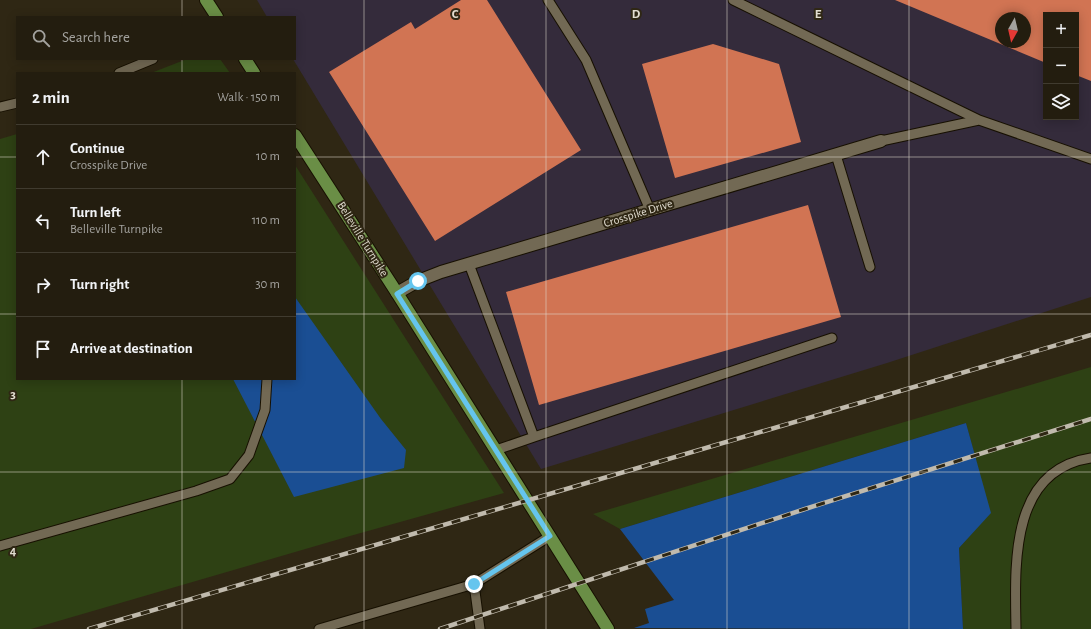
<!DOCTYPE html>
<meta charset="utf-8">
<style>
:root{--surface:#231d0f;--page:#2f2a1d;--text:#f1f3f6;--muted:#a3a29e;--line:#403b2f}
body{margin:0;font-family:"Alegreya Sans",sans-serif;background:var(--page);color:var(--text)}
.controls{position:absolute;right:12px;top:12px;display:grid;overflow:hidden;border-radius:0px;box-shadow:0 2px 10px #0003}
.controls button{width:36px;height:36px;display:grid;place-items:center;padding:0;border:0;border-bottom:1px solid var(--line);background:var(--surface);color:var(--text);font:20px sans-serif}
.compass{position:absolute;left:995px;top:12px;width:36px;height:36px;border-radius:50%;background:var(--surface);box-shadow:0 2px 10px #0003;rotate:188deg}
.stop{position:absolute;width:12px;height:12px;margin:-9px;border:3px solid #65c5ee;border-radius:50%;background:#fff}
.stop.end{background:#65c5ee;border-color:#fff;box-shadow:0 1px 4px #0008}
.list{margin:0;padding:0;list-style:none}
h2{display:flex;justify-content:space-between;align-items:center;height:52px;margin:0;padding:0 16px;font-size:17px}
h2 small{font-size:13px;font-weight:400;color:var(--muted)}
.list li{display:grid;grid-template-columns:26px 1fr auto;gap:12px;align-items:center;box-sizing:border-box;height:64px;padding:0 16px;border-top:1px solid var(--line)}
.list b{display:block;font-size:15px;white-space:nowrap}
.list p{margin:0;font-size:13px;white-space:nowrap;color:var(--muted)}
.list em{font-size:13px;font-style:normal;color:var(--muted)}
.icon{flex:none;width:22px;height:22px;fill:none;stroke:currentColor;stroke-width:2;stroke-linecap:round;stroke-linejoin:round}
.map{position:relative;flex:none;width:1091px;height:629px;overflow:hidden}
.search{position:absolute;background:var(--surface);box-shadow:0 2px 10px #0003;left:16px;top:16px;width:280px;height:44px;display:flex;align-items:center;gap:10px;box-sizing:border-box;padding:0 14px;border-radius:0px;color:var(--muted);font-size:15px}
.panel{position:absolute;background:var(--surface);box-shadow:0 2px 10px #0003;left:16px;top:72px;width:280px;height:308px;border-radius:0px}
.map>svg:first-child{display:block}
.industrial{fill:#342b3b;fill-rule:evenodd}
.green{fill:#2e4114}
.water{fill:#1a4e93}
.building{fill:#d17453;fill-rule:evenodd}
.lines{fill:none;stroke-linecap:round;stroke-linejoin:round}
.lane-casing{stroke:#171001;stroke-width:11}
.street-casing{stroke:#171001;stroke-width:14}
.primary-casing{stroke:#171001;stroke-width:14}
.lane{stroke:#726954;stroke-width:9}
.street{stroke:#726954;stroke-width:12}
.primary{stroke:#6a8e46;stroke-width:12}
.rail-casing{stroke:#c0baad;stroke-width:4.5}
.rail{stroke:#2f2714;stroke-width:3;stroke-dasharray:9;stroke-linecap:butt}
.route{stroke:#65c5ee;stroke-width:5}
.grid{fill:none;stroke:#e2ddd1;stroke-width:1;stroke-opacity:0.55}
.labels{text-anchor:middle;stroke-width:4;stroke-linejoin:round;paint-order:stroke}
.street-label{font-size:12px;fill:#e2ddd1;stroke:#2f2714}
.grid-label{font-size:13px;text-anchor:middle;font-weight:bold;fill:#e2ddd1;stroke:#2f2714;stroke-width:4;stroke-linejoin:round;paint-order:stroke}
</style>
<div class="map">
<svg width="1091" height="629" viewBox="0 0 1091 629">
<rect width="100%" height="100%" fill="#2f2714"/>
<path class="industrial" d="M257,0H1091V297L887,363L541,469L293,59H295V17H267ZM1046,15H1076V117H1046ZM1001,18H1025V42H1001Z"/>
<path class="green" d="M187,59H220L230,73H151Z
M17,134V379H295V165L504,493L350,536L31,629H0V139Z
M1091,367V629H963L959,548L990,513L966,423L620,529L593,514Z"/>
<path class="water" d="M295,297L381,419L406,450L404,468L294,497L233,379H295Z
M966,423L991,513L959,548L963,629L634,628L649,623L645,609L674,600L620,529Z"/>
<path class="building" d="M461,0H487L581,150L435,241L329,72L411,22L415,29Z
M895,0H1091V81L1076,75V15H1046V63ZM1001,18H1025V42H1001Z
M713,44L779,64L801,142L675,178L642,64Z
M808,205L841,317L539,405L506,292Z"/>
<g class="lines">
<defs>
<path id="lane" d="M548,0L586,60L650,210
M733,0L979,120
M119,73L153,59
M0,107L17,103
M881,141L979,120L1091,159
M836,155L870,267
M469,264L534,437L832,338
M496,450L534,437
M0,546L196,491L230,479L249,455L265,410L267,379
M474,584L480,629
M319,629L474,584L550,536
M1016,629C1015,566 1009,470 1091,458"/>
<path id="street" d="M397,293L418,281L441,272L881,141"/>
<path id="primary" d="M206,0L217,17
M245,59L254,73
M295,135L397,293L608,629"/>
</defs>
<use href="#lane" class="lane-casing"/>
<use href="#street" class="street-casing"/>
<use href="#primary" class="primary-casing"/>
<use href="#lane" class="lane"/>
<use href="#street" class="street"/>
<use href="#primary" class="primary"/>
<defs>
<path id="rail" d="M89,629L1091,335
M440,629L805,509L1091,419"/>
</defs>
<use href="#rail" class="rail-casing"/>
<use href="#rail" class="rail"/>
</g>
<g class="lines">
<path class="route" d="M418,281L397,294L550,536L474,584"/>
</g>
<path class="grid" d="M182,0V17M364,0V629M546,0V629M727,0V629M909,0V629M182,59V73M0,157H17M295,157H1091M0,314H17M295,314H1091M182,379V629M0,472H1091"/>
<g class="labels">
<g class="street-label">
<text transform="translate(638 213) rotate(-17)" y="4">Crosspike Drive</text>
<text transform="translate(363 239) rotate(58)" y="4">Belleville Turnpike</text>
</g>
</g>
<g class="grid-label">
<text x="455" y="18">C</text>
<text x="636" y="18">D</text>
<text x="818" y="18">E</text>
<text x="13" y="398">3</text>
<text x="13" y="555">4</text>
</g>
</svg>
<div class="controls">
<button>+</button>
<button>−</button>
<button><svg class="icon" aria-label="layers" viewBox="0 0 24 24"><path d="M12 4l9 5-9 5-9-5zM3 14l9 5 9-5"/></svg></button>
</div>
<svg class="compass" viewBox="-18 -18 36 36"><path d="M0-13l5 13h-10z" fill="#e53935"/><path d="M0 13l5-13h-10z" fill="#a3a29e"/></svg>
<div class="stop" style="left:418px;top:281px"></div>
<div class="stop end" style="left:474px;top:584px"></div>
<div class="search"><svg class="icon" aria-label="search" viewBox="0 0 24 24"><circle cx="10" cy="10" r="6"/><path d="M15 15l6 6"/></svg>Search here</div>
<section class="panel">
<h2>2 min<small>Walk · 150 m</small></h2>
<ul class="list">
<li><svg class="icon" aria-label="ahead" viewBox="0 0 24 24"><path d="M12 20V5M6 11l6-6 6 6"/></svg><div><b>Continue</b><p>Crosspike Drive</p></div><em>10 m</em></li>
<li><svg class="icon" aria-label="left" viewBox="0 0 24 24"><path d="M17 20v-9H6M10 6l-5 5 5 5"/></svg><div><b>Turn left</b><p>Belleville Turnpike</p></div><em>110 m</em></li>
<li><svg class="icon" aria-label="right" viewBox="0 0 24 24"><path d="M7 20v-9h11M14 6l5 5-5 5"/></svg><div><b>Turn right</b></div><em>30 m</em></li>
<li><svg class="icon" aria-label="arrive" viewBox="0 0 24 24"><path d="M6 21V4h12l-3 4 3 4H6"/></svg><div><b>Arrive at destination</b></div></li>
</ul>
</section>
</div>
